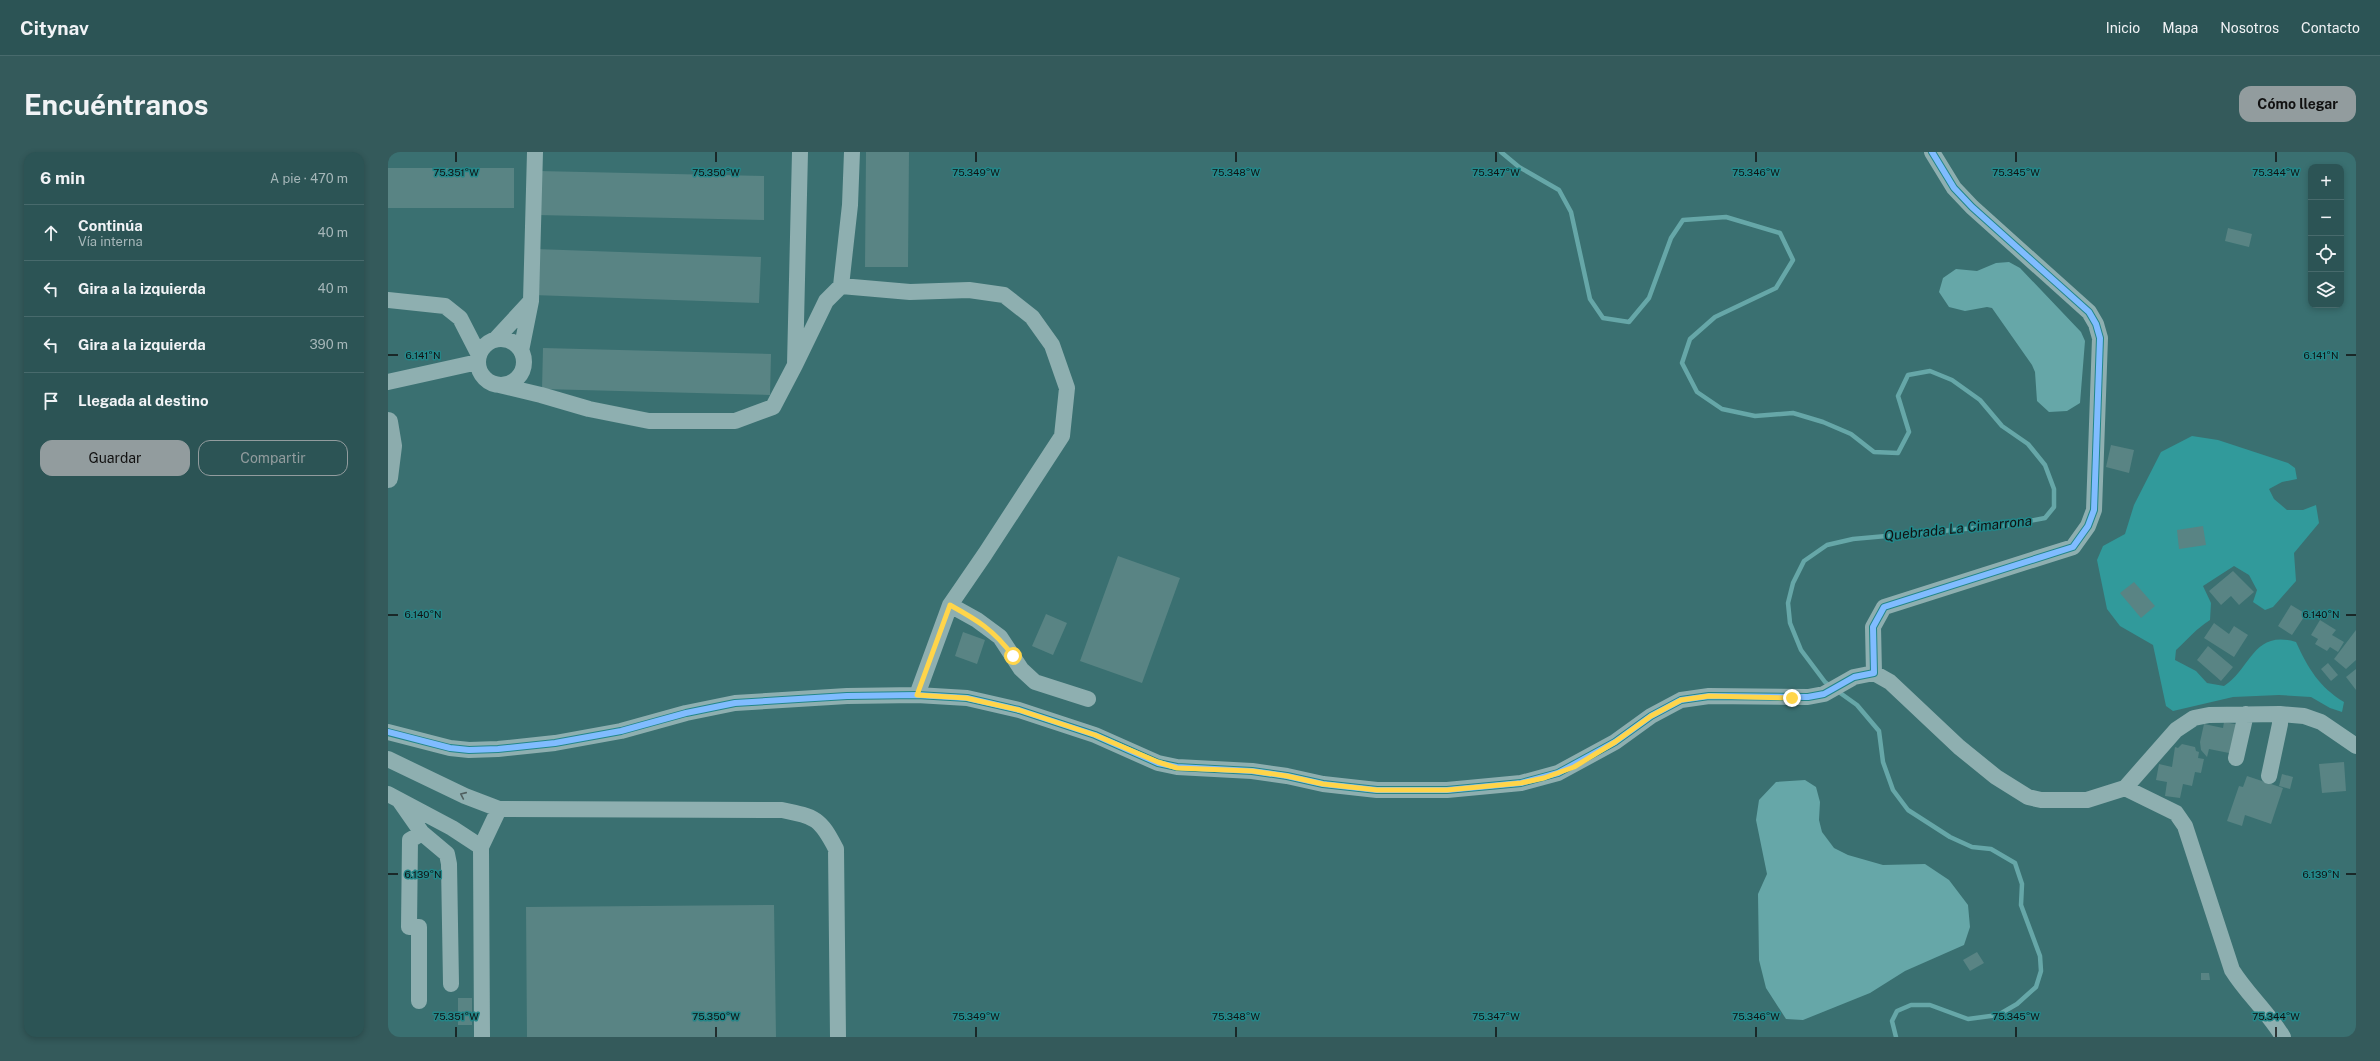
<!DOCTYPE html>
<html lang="es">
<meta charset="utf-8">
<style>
:root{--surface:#2c5455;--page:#345a5b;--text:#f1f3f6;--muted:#a6b7b9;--line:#486a6c;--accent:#929c9e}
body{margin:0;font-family:"Public Sans",sans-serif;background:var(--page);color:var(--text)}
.controls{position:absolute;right:12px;top:12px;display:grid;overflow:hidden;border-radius:8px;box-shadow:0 2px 6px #0003}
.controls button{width:36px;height:36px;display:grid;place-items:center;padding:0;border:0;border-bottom:1px solid var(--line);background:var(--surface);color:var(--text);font:20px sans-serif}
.stop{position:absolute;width:12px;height:12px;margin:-9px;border:3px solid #ffd54a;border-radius:50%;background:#fff}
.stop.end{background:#ffd54a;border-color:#fff;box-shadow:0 1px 4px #0008}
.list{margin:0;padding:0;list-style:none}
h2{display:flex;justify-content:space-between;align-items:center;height:52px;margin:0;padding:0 16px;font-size:17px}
h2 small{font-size:13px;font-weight:400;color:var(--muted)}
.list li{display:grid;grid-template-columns:26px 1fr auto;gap:12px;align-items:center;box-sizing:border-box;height:56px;padding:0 16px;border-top:1px solid var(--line)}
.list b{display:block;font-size:15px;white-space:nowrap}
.list p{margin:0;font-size:13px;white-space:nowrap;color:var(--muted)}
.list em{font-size:13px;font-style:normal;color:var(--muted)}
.actions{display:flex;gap:8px;padding:12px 16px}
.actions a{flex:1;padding:9px 0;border:1px solid var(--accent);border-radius:12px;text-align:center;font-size:14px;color:var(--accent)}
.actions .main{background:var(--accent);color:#111}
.icon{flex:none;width:22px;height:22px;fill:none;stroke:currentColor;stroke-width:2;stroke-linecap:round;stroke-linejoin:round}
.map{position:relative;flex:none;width:1968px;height:885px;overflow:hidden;border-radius:12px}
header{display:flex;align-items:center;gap:24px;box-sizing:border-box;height:56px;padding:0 20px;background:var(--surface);border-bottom:1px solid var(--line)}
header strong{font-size:19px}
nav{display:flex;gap:22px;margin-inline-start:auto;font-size:14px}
.intro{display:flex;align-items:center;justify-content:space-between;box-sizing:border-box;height:96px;padding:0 24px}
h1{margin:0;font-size:28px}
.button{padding:10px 18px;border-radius:12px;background:var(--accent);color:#111;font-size:14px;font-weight:700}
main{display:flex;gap:24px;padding:0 24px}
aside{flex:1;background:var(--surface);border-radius:12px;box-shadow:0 2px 6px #0003}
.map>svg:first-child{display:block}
.green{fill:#319a9b}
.water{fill:#66a7a8}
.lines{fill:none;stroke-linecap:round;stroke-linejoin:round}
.stream{stroke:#66a7a8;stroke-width:4.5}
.building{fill:#598484}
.minor{stroke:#8eafb0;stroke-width:16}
.major{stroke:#8cacad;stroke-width:20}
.cycleway-casing{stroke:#238688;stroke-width:8}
.cycleway{stroke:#80bcff;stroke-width:6}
.oneway{stroke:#506060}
.route{stroke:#ffd54a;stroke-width:5}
.ticks{fill:none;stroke:#111;stroke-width:1.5}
.labels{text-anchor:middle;stroke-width:3;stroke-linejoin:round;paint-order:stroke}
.water-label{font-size:14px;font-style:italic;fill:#111;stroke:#238688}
.ticks-label{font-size:10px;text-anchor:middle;fill:#111;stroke:#238688;stroke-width:3;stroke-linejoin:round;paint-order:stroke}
</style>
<header>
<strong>Citynav</strong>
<nav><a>Inicio</a><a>Mapa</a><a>Nosotros</a><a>Contacto</a></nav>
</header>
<div class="intro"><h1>Encuéntranos</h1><a class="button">Cómo llegar</a></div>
<main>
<aside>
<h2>6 min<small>A pie · 470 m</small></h2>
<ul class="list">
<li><svg class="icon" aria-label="ahead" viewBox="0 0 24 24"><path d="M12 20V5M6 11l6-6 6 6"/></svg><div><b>Continúa</b><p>Vía interna</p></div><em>40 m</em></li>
<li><svg class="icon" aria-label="left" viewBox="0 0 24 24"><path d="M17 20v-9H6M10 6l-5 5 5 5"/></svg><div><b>Gira a la izquierda</b></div><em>40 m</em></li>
<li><svg class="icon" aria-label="left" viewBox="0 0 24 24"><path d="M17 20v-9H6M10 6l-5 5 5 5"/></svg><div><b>Gira a la izquierda</b></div><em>390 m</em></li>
<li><svg class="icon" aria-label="arrive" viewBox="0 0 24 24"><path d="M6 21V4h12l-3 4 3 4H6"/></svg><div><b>Llegada al destino</b></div></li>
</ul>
<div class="actions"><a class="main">Guardar</a><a>Compartir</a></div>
</aside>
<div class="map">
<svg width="1968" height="885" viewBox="0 0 1968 885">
<rect width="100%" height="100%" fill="#3a7071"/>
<path class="green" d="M1804,284L1830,288L1900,311L1907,316L1909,327L1894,330L1881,337L1886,347L1899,358H1915L1928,353L1931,371L1906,401L1908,429L1885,455L1877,458L1865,450L1869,438L1861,423L1846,414L1815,434L1823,451L1822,468C1809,476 1799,488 1788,498L1787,508L1808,519L1819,531L1836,534C1863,517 1865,477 1908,490C1920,516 1931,535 1956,550L1954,560L1942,556L1923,545L1891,543L1845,545L1785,559L1778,554L1765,493L1732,474L1719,457L1709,408L1715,394L1737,382L1746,353L1773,300Z"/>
<path class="water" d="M1621,110L1632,116L1693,180L1697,189L1692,251L1679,259L1661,260L1649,249L1647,220L1644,213L1604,156L1599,155L1577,159L1561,155L1551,140L1555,126L1568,117L1589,119L1608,111Z
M1417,628L1428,635L1432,650L1431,668L1434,680L1446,696L1460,703L1495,713L1537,712L1561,728L1580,753L1582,775L1576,793L1517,819L1482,841L1415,868L1398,867L1378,836L1371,808L1370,742L1379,722L1368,668L1371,648L1388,630Z"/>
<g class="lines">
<path class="stream" d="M1113,0L1131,15L1171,38L1183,60L1202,147L1215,166L1241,170L1261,146L1283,86L1295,68L1338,65L1392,81L1405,108L1388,136L1327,165L1302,187L1294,211L1309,240L1334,257L1367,264L1405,261L1435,270L1463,282L1486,300L1510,301L1521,280L1510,244L1520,223L1542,219L1564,228L1592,248L1614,274L1640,292L1657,313L1666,337V355L1657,366L1621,373L1465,387L1439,393L1416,409L1405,431L1400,451L1402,471L1413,498L1437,530L1442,534
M1448,538L1469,553L1491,579L1495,610L1505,638L1520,658L1562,685L1584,695L1603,697L1627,711L1634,732L1633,753L1652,804L1653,819L1648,835L1629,852L1610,863L1580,867L1542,853H1523L1509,859L1504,869L1508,885"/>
</g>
<path class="building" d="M478,0H521L520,115H477Z
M0,16H126V56H0Z
M150,19L376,24V68L149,63Z
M1840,76L1864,82L1861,95L1837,89Z
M147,97L373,105L371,151L145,143Z
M155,196L383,202L382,243L154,237Z
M1723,293L1746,298L1741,321L1718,315Z
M1815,374L1818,393L1791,397L1789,378Z
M730,404L792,426L754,531L692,509Z
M1845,419L1866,440L1851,453L1843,444L1833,453L1821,439Z
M1746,430L1767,454L1753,466L1732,441Z
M1903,453L1918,462L1904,483L1890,474Z
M658,462L679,471L665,503L644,494Z
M1932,468L1948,478L1944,483L1956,490L1950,500L1942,495L1939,499L1927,492L1930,487L1923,483Z
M1826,471L1841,482L1846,474L1860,483L1846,505L1816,486Z
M1968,478V508L1958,517L1946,507Z
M575,480L597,488L589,512L567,504Z
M1820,494L1845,515L1833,529L1809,508Z
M1940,511L1950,523L1943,529L1933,517Z
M1968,517V538L1958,525Z
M1836,570L1852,573L1846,602L1821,597L1819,605L1813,598L1812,590L1816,572L1835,576Z
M1794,592L1807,595L1808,599L1811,600L1810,606L1816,607L1813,621L1807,620L1804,634L1795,632L1792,646L1777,644L1779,630L1768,628L1771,612L1784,615L1787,595L1790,596Z
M1956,610L1958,639L1934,641L1931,612Z
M1894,622L1905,625L1902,637L1891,634Z
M1859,624L1895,636L1883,672L1857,663L1854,674L1839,669L1851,634L1855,635Z
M386,753L388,885H139L138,755Z
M1589,800L1596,811L1582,819L1575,808Z
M1813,821H1821L1822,828H1813Z
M70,846H84V873H70Z"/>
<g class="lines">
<path class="minor" d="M453,134L462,53L464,0
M0,148L57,154L72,166L91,203
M90 210a23 23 0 1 1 46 0a23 23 0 1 1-46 0Z
M107,188L143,149
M133,199L143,149L147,0
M407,213L438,149L453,134L522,140L581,138L616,143L644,165L664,193L679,236L674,284L597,402L562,453L529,543
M0,230L90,210
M107,232L153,243L201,257L261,269H347L385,255L407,213L412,0
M562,453L589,468L612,485L633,517L647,530L700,547
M1486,521L1502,530L1571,595L1608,625L1640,645L1653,648H1699L1737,636L1788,578L1806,566L1821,563L1892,562L1916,564L1933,570L1968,594
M0,580L62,596L81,598L110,597L167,591L233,579L298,561L347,551L459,544L529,543L579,546L631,558L707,583L770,611L789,615L864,619L899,624L935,632L989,638H1059L1133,631L1170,621L1227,590L1263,564L1293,548L1321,544L1420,545L1436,542L1466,525L1486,521L1485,475L1496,455L1685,395L1700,374L1706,358L1712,186L1708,172L1701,160L1584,55L1566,36L1544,0
M1848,606L1858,562
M0,607L77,644L111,657L394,658C428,665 432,666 448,697L450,885
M1881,624L1892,572V562
M1737,636L1788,661L1797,674L1844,818C1859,842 1880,860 1895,885
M0,642L64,676L93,695
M11,648L34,681L22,688L21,775H31V849
M34,681L59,702L61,712L63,832
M94,885L93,695L111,657"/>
<path class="major" d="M0,270L4,294L0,326"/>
<defs>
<path id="cycleway" d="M0,580L62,596L81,598L110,597L167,591L233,579L298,561L347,551L459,544L529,543L579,546L631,558L707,583L770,611L789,615L864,619L899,624L935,632L989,638H1059L1133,631L1170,621L1227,590L1263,564L1293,548L1321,544L1420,545L1436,542L1466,525L1486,521L1485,475L1496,455L1685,395L1700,374L1706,358L1712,186L1708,172L1701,160L1584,55L1566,36L1544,0"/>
</defs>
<use href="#cycleway" class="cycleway-casing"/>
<use href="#cycleway" class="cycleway"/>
</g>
<defs><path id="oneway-chevron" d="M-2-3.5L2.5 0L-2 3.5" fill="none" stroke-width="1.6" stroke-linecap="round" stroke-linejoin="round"/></defs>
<use class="oneway" href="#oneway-chevron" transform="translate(75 643) rotate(-156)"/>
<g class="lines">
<path class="route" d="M625,504C606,478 589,468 562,453L529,543L578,546L631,558L707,583L770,610L789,616L864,619L899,624L935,632L989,638H1059L1133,631L1156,626L1186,615L1227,590L1263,564L1293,548L1321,544L1404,546"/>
</g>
<path class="ticks" d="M68,0V10M328,0V10M588,0V10M848,0V10M1108,0V10M1368,0V10M1628,0V10M1888,0V10M0,203H10M1958,203H1968M0,463H10M1958,463H1968M0,722H10M1958,722H1968M68,875V885M328,875V885M588,875V885M848,875V885M1108,875V885M1368,875V885M1628,875V885M1888,875V885"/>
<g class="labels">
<g class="water-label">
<text transform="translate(1570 376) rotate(-6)" y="5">Quebrada La Cimarrona</text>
</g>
</g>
<g class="ticks-label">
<text x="68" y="24">75.351°W</text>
<text x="328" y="24">75.350°W</text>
<text x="588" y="24">75.349°W</text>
<text x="848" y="24">75.348°W</text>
<text x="1108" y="24">75.347°W</text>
<text x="1368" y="24">75.346°W</text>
<text x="1628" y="24">75.345°W</text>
<text x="1888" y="24">75.344°W</text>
<text x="35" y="207">6.141°N</text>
<text x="1933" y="207">6.141°N</text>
<text x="35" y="466">6.140°N</text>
<text x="1933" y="466">6.140°N</text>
<text x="35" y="726">6.139°N</text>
<text x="1933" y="726">6.139°N</text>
<text x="68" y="868">75.351°W</text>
<text x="328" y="868">75.350°W</text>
<text x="588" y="868">75.349°W</text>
<text x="848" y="868">75.348°W</text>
<text x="1108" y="868">75.347°W</text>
<text x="1368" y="868">75.346°W</text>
<text x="1628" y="868">75.345°W</text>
<text x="1888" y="868">75.344°W</text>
</g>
</svg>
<div class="controls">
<button>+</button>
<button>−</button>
<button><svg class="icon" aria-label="locate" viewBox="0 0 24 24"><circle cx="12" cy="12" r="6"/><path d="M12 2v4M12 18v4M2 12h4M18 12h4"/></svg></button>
<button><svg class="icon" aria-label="layers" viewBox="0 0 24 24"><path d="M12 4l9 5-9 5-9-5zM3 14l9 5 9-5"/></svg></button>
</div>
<div class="stop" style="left:625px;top:504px"></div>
<div class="stop end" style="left:1404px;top:546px"></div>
</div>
</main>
